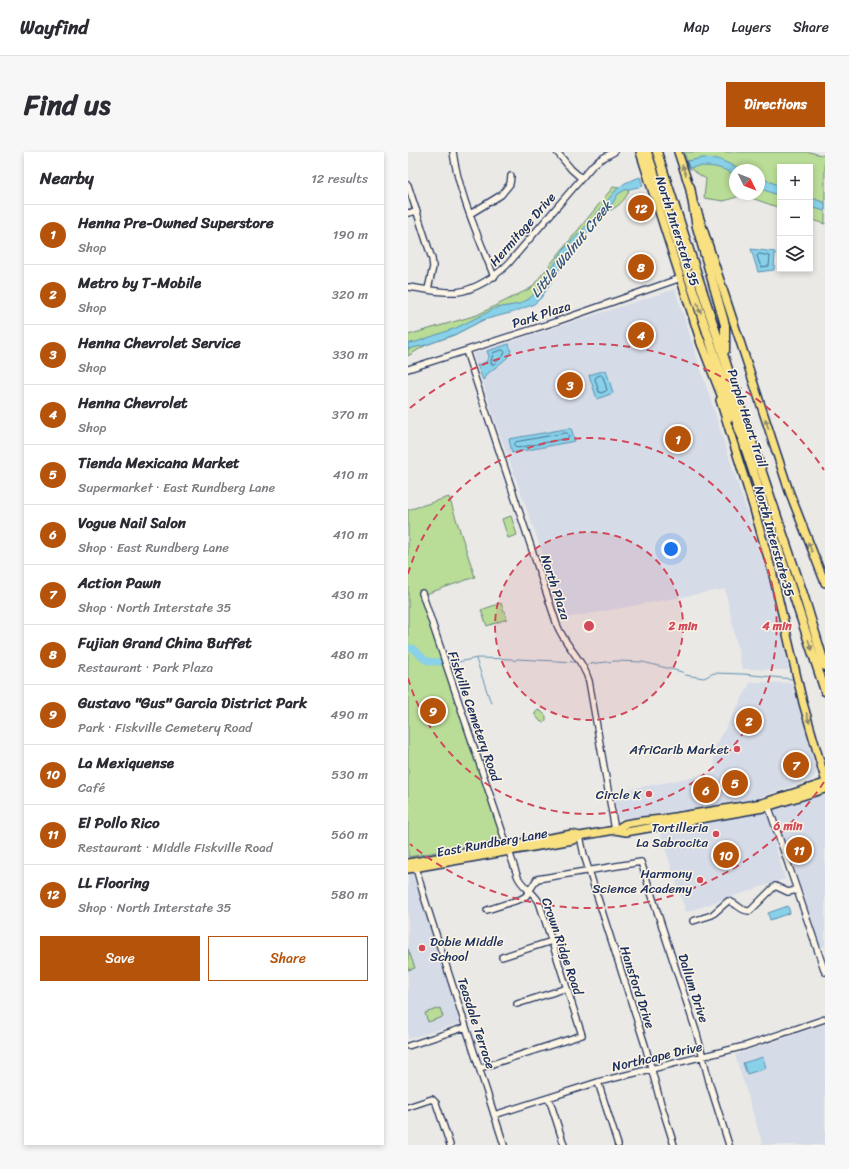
<!DOCTYPE html>
<meta charset="utf-8">
<style>
:root{--surface:#fff;--page:#f7f7f7;--text:#2b2b33;--muted:#7c7c81;--line:#e1e1e2;--accent:#b45309}
body{margin:0;font-family:Sriracha,sans-serif;background:var(--page);color:var(--text)}
.controls{position:absolute;right:12px;top:12px;display:grid;overflow:hidden;border-radius:0px;box-shadow:0 2px 6px #0003}
.controls button{width:36px;height:36px;display:grid;place-items:center;padding:0;border:0;border-bottom:1px solid var(--line);background:var(--surface);color:var(--text);font:20px sans-serif}
.compass{position:absolute;left:321px;top:12px;width:36px;height:36px;border-radius:50%;background:var(--surface);box-shadow:0 2px 6px #0003;rotate:133deg}
.you{position:absolute;left:263px;top:397px;width:14px;height:14px;margin:-10px;border:3px solid #fff;border-radius:50%;background:#1a73e8;box-shadow:0 0 0 6px #1a73e833}
.badge{display:grid;place-items:center;width:26px;height:26px;border-radius:50%;background:var(--accent);color:#fff;font-size:13px;font-weight:700}
.pin{position:absolute;translate:-50% -50%;border:2px solid #fff;box-shadow:0 1px 4px #0006}
.list{margin:0;padding:0;list-style:none}
h2{display:flex;justify-content:space-between;align-items:center;height:52px;margin:0;padding:0 16px;font-size:17px}
h2 small{font-size:13px;font-weight:400;color:var(--muted)}
.list li{display:grid;grid-template-columns:26px 1fr auto;gap:12px;align-items:center;box-sizing:border-box;height:60px;padding:0 16px;border-top:1px solid var(--line)}
.list b{display:block;font-size:15px;white-space:nowrap}
.list p{margin:0;font-size:13px;white-space:nowrap;color:var(--muted)}
.list em{font-size:13px;font-style:normal;color:var(--muted)}
.actions{display:flex;gap:8px;padding:12px 16px}
.actions a{flex:1;padding:9px 0;border:1px solid var(--accent);border-radius:0px;text-align:center;font-size:14px;color:var(--accent)}
.actions .main{background:var(--accent);color:#fff}
.icon{flex:none;width:22px;height:22px;fill:none;stroke:currentColor;stroke-width:2;stroke-linecap:round;stroke-linejoin:round}
.map{position:relative;flex:none;width:417px;height:993px;overflow:hidden;border-radius:0px}
header{display:flex;align-items:center;gap:24px;box-sizing:border-box;height:56px;padding:0 20px;background:var(--surface);border-bottom:1px solid var(--line)}
header strong{font-size:19px}
nav{display:flex;gap:22px;margin-inline-start:auto;font-size:14px}
.intro{display:flex;align-items:center;justify-content:space-between;box-sizing:border-box;height:96px;padding:0 24px}
h1{margin:0;font-size:28px}
.button{padding:10px 18px;border-radius:0px;background:var(--accent);color:#fff;font-size:14px;font-weight:700}
main{display:flex;gap:24px;padding:0 24px}
aside{flex:1;background:var(--surface);border-radius:0px;box-shadow:0 2px 6px #0003}
.map>svg:first-child{display:block}
.built{fill:#d5dbe7}
.green{fill:#b9dc96;stroke:#6a867a;fill-rule:evenodd}
.water{fill:#88d1e9;stroke:#5c90b1}
.lines{fill:none;stroke-linecap:round;stroke-linejoin:round}
.shore{stroke:#477096;stroke-width:1}
.stream{stroke:#5c90b1;stroke-width:1}
.river{stroke:#88d1e9;stroke-width:7}
.minor-casing{stroke:#1b2f5e;stroke-width:8}
.major-casing{stroke:#1b2f5e;stroke-width:10}
.highway-casing{stroke:#1b2f5e;stroke-width:11}
.minor{stroke:#fcf5e5;stroke-width:5.5}
.major{stroke:#f9e181;stroke-width:7}
.highway{stroke:#f9e181;stroke-width:8}
.oneway{fill:#8a8870}
.ring{fill:none;stroke:#d1495b;stroke-width:2;stroke-dasharray:7 5}
.poi-dot{fill:#d1495b;stroke:#fcf5e5;stroke-width:1.5}
.labels{text-anchor:middle;stroke-width:3;stroke-linejoin:round;paint-order:stroke}
.street-label{font-size:13px;fill:#1b2f5e;stroke:#fcf5e5}
.poi-label{font-size:13px;fill:#1b2f5e;stroke:#fcf5e5;text-anchor:end}
.water-label{font-size:14px;font-style:italic;fill:#365881;stroke:#fcf5e5}
.centre{fill:#d1495b;stroke:#fcf5e5;stroke-width:2}
.ring-label{font-size:12px;text-anchor:middle;font-weight:bold;fill:#d1495b;stroke:#fcf5e5;stroke-width:3;stroke-linejoin:round;paint-order:stroke}
</style>
<header>
<strong>Wayfind</strong>
<nav><a>Map</a><a>Layers</a><a>Share</a></nav>
</header>
<div class="intro"><h1>Find us</h1><a class="button">Directions</a></div>
<main>
<aside>
<h2>Nearby<small>12 results</small></h2>
<ul class="list">
<li><span class="badge">1</span><div><b>Henna Pre-Owned Superstore</b><p>Shop</p></div><em>190 m</em></li>
<li><span class="badge">2</span><div><b>Metro by T-Mobile</b><p>Shop</p></div><em>320 m</em></li>
<li><span class="badge">3</span><div><b>Henna Chevrolet Service</b><p>Shop</p></div><em>330 m</em></li>
<li><span class="badge">4</span><div><b>Henna Chevrolet</b><p>Shop</p></div><em>370 m</em></li>
<li><span class="badge">5</span><div><b>Tienda Mexicana Market</b><p>Supermarket · East Rundberg Lane</p></div><em>410 m</em></li>
<li><span class="badge">6</span><div><b>Vogue Nail Salon</b><p>Shop · East Rundberg Lane</p></div><em>410 m</em></li>
<li><span class="badge">7</span><div><b>Action Pawn</b><p>Shop · North Interstate 35</p></div><em>430 m</em></li>
<li><span class="badge">8</span><div><b>Fujian Grand China Buffet</b><p>Restaurant · Park Plaza</p></div><em>480 m</em></li>
<li><span class="badge">9</span><div><b>Gustavo &quot;Gus&quot; Garcia District Park</b><p>Park · Fiskville Cemetery Road</p></div><em>490 m</em></li>
<li><span class="badge">10</span><div><b>La Mexiquense</b><p>Café</p></div><em>530 m</em></li>
<li><span class="badge">11</span><div><b>El Pollo Rico</b><p>Restaurant · Middle Fiskville Road</p></div><em>560 m</em></li>
<li><span class="badge">12</span><div><b>LL Flooring</b><p>Shop · North Interstate 35</p></div><em>580 m</em></li>
</ul>
<div class="actions"><a class="main">Save</a><a>Share</a></div>
</aside>
<div class="map">
<svg width="417" height="993" viewBox="0 0 417 993">
<rect width="100%" height="100%" fill="#eae9e6"/>
<filter id="ink" filterUnits="userSpaceOnUse"><feTurbulence type="fractalNoise" baseFrequency=".025" numOctaves="2"/><feDisplacementMap in="SourceGraphic" scale="8" xChannelSelector="R" yChannelSelector="G"/><feConvolveMatrix kernelMatrix="1 2 1 2 8 2 1 2 1" color-interpolation-filters="sRGB"/></filter>
<g filter="url(#ink)">
<path class="built" d="M267,137L361,429L381,518L334,517L317,437L158,466L92,283L65,202Z
M343,530L384,531L409,620L405,627L349,646L296,655L210,667L206,640L308,621L305,599Z
M417,643V794L412,796L378,689L367,693L377,727L278,760L251,678L369,657Z
M4,719L52,871L0,887V720Z
M417,872V993H355L327,903Z"/>
<path class="green" d="M276,0H402L417,4V72L402,67V15H372V56L335,43L316,49L296,46L298,27L281,16ZM327,18H351V42H327Z
M205,35L221,38C218,48 208,57 198,60L172,88L150,115L128,150L75,168L46,183L18,193L0,204V183L69,163L123,136Z
M41,345L67,425L12,444L93,684L91,689L0,705V358Z
M103,364L109,383L100,386L94,367Z
M93,451L99,467L79,474L73,458Z
M130,558L133,559L138,564V568L136,570H133L127,563V561Z
M0,797L7,816L0,818Z
M32,856L35,865L20,870L17,861Z"/>
<path class="water" d="M295,6L310,7L335,18H327V23C312,14 298,12 281,16L279,9Z
M232,25L235,34L217,38L210,42L198,62L165,97L150,119L133,146L126,152L106,160L75,168L46,183L18,193L0,197V191L8,190L48,176L88,156L111,152L121,147L131,137L149,108L157,96L182,70L208,38L217,31Z
M351,25L372,34V44L351,36Z
M402,45L417,51V59L402,55Z
M343,97L367,100L366,118L350,120Z
M101,192L103,199L99,206L77,224V226L75,228L69,213L78,210L81,204L79,199Z
M198,218L205,241L189,247L181,223Z
M163,276L167,289L104,301L101,287Z
M380,754L382,761L362,768L360,761Z
M355,905L358,916L339,922L335,911Z"/>
<g class="lines">
<path class="shore" d="M352,102L362,104L361,114L353,115L349,104Z
M95,198L97,200L95,204L86,212H83V210L85,201Z
M193,223L195,225L199,238L198,239L193,241L191,240L187,227L188,225Z
M159,281L161,284L160,286L109,296L106,293L108,290Z"/>
<path class="stream" d="M68,507L83,551
M42,510H50L69,506L104,507L106,509L109,507L167,510
M180,512L208,509L235,510L274,520L277,523L296,526L306,521L335,522L384,527"/>
<path class="river" d="M0,496H4C18,506 12,510 31,510"/>
<defs>
<path id="minor" d="M45,0C51,43 71,85 86,125
M149,0L163,17L173,26
M0,33L24,107L25,115L20,137
M0,61L9,59
M62,62L93,43L102,32L103,24
M0,135C16,137 33,141 49,140C67,138 88,124 100,112L185,13L193,7L206,0
M58,199L149,473C158,495 174,506 181,529L207,678
M0,217L150,169L273,126
M14,441L109,723C113,735 125,739 131,750L174,883L72,916
M359,650L417,820
M172,684L176,703L237,893L253,952L266,993
M7,712L16,745L96,993
M79,758L113,747L118,744L129,727L233,710L289,882L302,933L321,993
M285,769L304,763L320,749C328,750 333,760 342,759L367,734L380,740L389,738
M94,805L144,789
M109,852L159,836
M0,894L58,875
M190,930L210,993
M141,946L156,993
M0,955L24,947L28,951L42,993
M86,963L190,930L337,894L417,867"/>
<path id="major" d="M232,0L294,194
M270,0L283,40
M288,55L381,339L417,431
M312,248L345,354L365,423L395,551L417,627
M207,678L218,680L355,656L417,637
M0,711L164,682L172,684
M0,717L165,688L172,684L207,678L217,672L235,669L254,667L354,651L417,631"/>
<path id="highway" d="M239,0L319,240L417,539
M249,0L316,205L332,255L396,445L417,514
M282,35L289,75L317,173V198
M293,190L322,265"/>
</defs>
<use href="#minor" class="minor-casing"/>
<use href="#major" class="major-casing"/>
<use href="#highway" class="highway-casing"/>
<use href="#minor" class="minor"/>
<use href="#major" class="major"/>
<use href="#highway" class="highway"/>
</g>
<defs><path id="oneway-solid" d="M-6-.8H1V-3.2L6.5 0L1 3.2V.8H-6Z"/></defs>
<g class="oneway">
<use href="#oneway-solid" transform="translate(276 18) rotate(-109)"/>
<use href="#oneway-solid" transform="translate(291 156) rotate(71)"/>
<use href="#oneway-solid" transform="translate(359 272) rotate(-108)"/>
<use href="#oneway-solid" transform="translate(402 395) rotate(-112)"/>
<use href="#oneway-solid" transform="translate(402 493) rotate(72)"/>
<use href="#oneway-solid" transform="translate(400 566) rotate(73)"/>
</g>
</g>
<circle cx="181" cy="474" r="94" fill="#d1495b" fill-opacity=".12"/>
<g class="ring">
<circle cx="181" cy="474" r="94"/>
<path d="M0 422A188 188 0 1 1 0 526"/>
<path d="M416 630A282 282 0 0 1 2 692M2 256A282 282 0 0 1 416 318"/>
</g>
<g class="poi-dot">
<circle cx="329" cy="597" r="4"/>
<circle cx="241" cy="642" r="4"/>
<circle cx="308" cy="682" r="4"/>
<circle cx="292" cy="728" r="4"/>
<circle cx="14" cy="796" r="4"/>
</g>
<g class="labels">
<g class="street-label">
<text transform="translate(114 77) rotate(-49)" y="5">Hermitage Drive</text>
<text transform="translate(270 79) rotate(72)" y="5">North Interstate 35</text>
<text transform="translate(133 162) rotate(-18)" y="5">Park Plaza</text>
<text transform="translate(340 266) rotate(72)" y="5">Purple Heart Trail</text>
<text transform="translate(367 389) rotate(74)" y="5">North Interstate 35</text>
<text transform="translate(148 435) rotate(72)" y="5">North Plaza</text>
<text transform="translate(67 564) rotate(71)" y="5">Fiskville Cemetery Road</text>
<text transform="translate(84 690) rotate(-10)" y="5">East Rundberg Lane</text>
<text transform="translate(155 794) rotate(71)" y="5">Crown Ridge Road</text>
<text transform="translate(230 835) rotate(72)" y="5">Hansford Drive</text>
<text transform="translate(286 836) rotate(72)" y="5">Dallum Drive</text>
<text transform="translate(69 871) rotate(72)" y="5">Teasdale Terrace</text>
<text transform="translate(249 904) rotate(-13)" y="5">Northcape Drive</text>
</g>
<g class="poi-label">
<text x="321" y="602">AfriCarib Market</text>
<text x="233" y="647">Circle K</text>
<text x="300" y="680">Tortilleria<tspan x="300" dy="15">La Sabrocita</tspan></text>
<text x="284" y="726">Harmony<tspan x="284" dy="15">Science Academy</tspan></text>
<text x="22" y="794" text-anchor="start">Dobie Middle<tspan x="22" dy="15">School</tspan></text>
</g>
<g class="water-label">
<text transform="translate(163 97) rotate(-51)" y="5">Little Walnut Creek</text>
</g>
</g>
<circle cx="181" cy="474" r="6" class="centre"/>
<g class="ring-label">
<text x="275" y="478">2 min</text>
<text x="369" y="478">4 min</text>
<text x="380" y="678">6 min</text>
</g>
</svg>
<div class="controls">
<button>+</button>
<button>−</button>
<button><svg class="icon" aria-label="layers" viewBox="0 0 24 24"><path d="M12 4l9 5-9 5-9-5zM3 14l9 5 9-5"/></svg></button>
</div>
<svg class="compass" viewBox="-18 -18 36 36"><path d="M0-13l5 13h-10z" fill="#e53935"/><path d="M0 13l5-13h-10z" fill="#7c7c81"/></svg>
<div class="you"></div>
<div class="pin badge" style="left:270px;top:287px">1</div>
<div class="pin badge" style="left:341px;top:569px">2</div>
<div class="pin badge" style="left:162px;top:233px">3</div>
<div class="pin badge" style="left:233px;top:183px">4</div>
<div class="pin badge" style="left:327px;top:631px">5</div>
<div class="pin badge" style="left:298px;top:638px">6</div>
<div class="pin badge" style="left:388px;top:613px">7</div>
<div class="pin badge" style="left:233px;top:115px">8</div>
<div class="pin badge" style="left:25px;top:559px">9</div>
<div class="pin badge" style="left:318px;top:703px">10</div>
<div class="pin badge" style="left:391px;top:698px">11</div>
<div class="pin badge" style="left:233px;top:56px">12</div>
</div>
</main>
